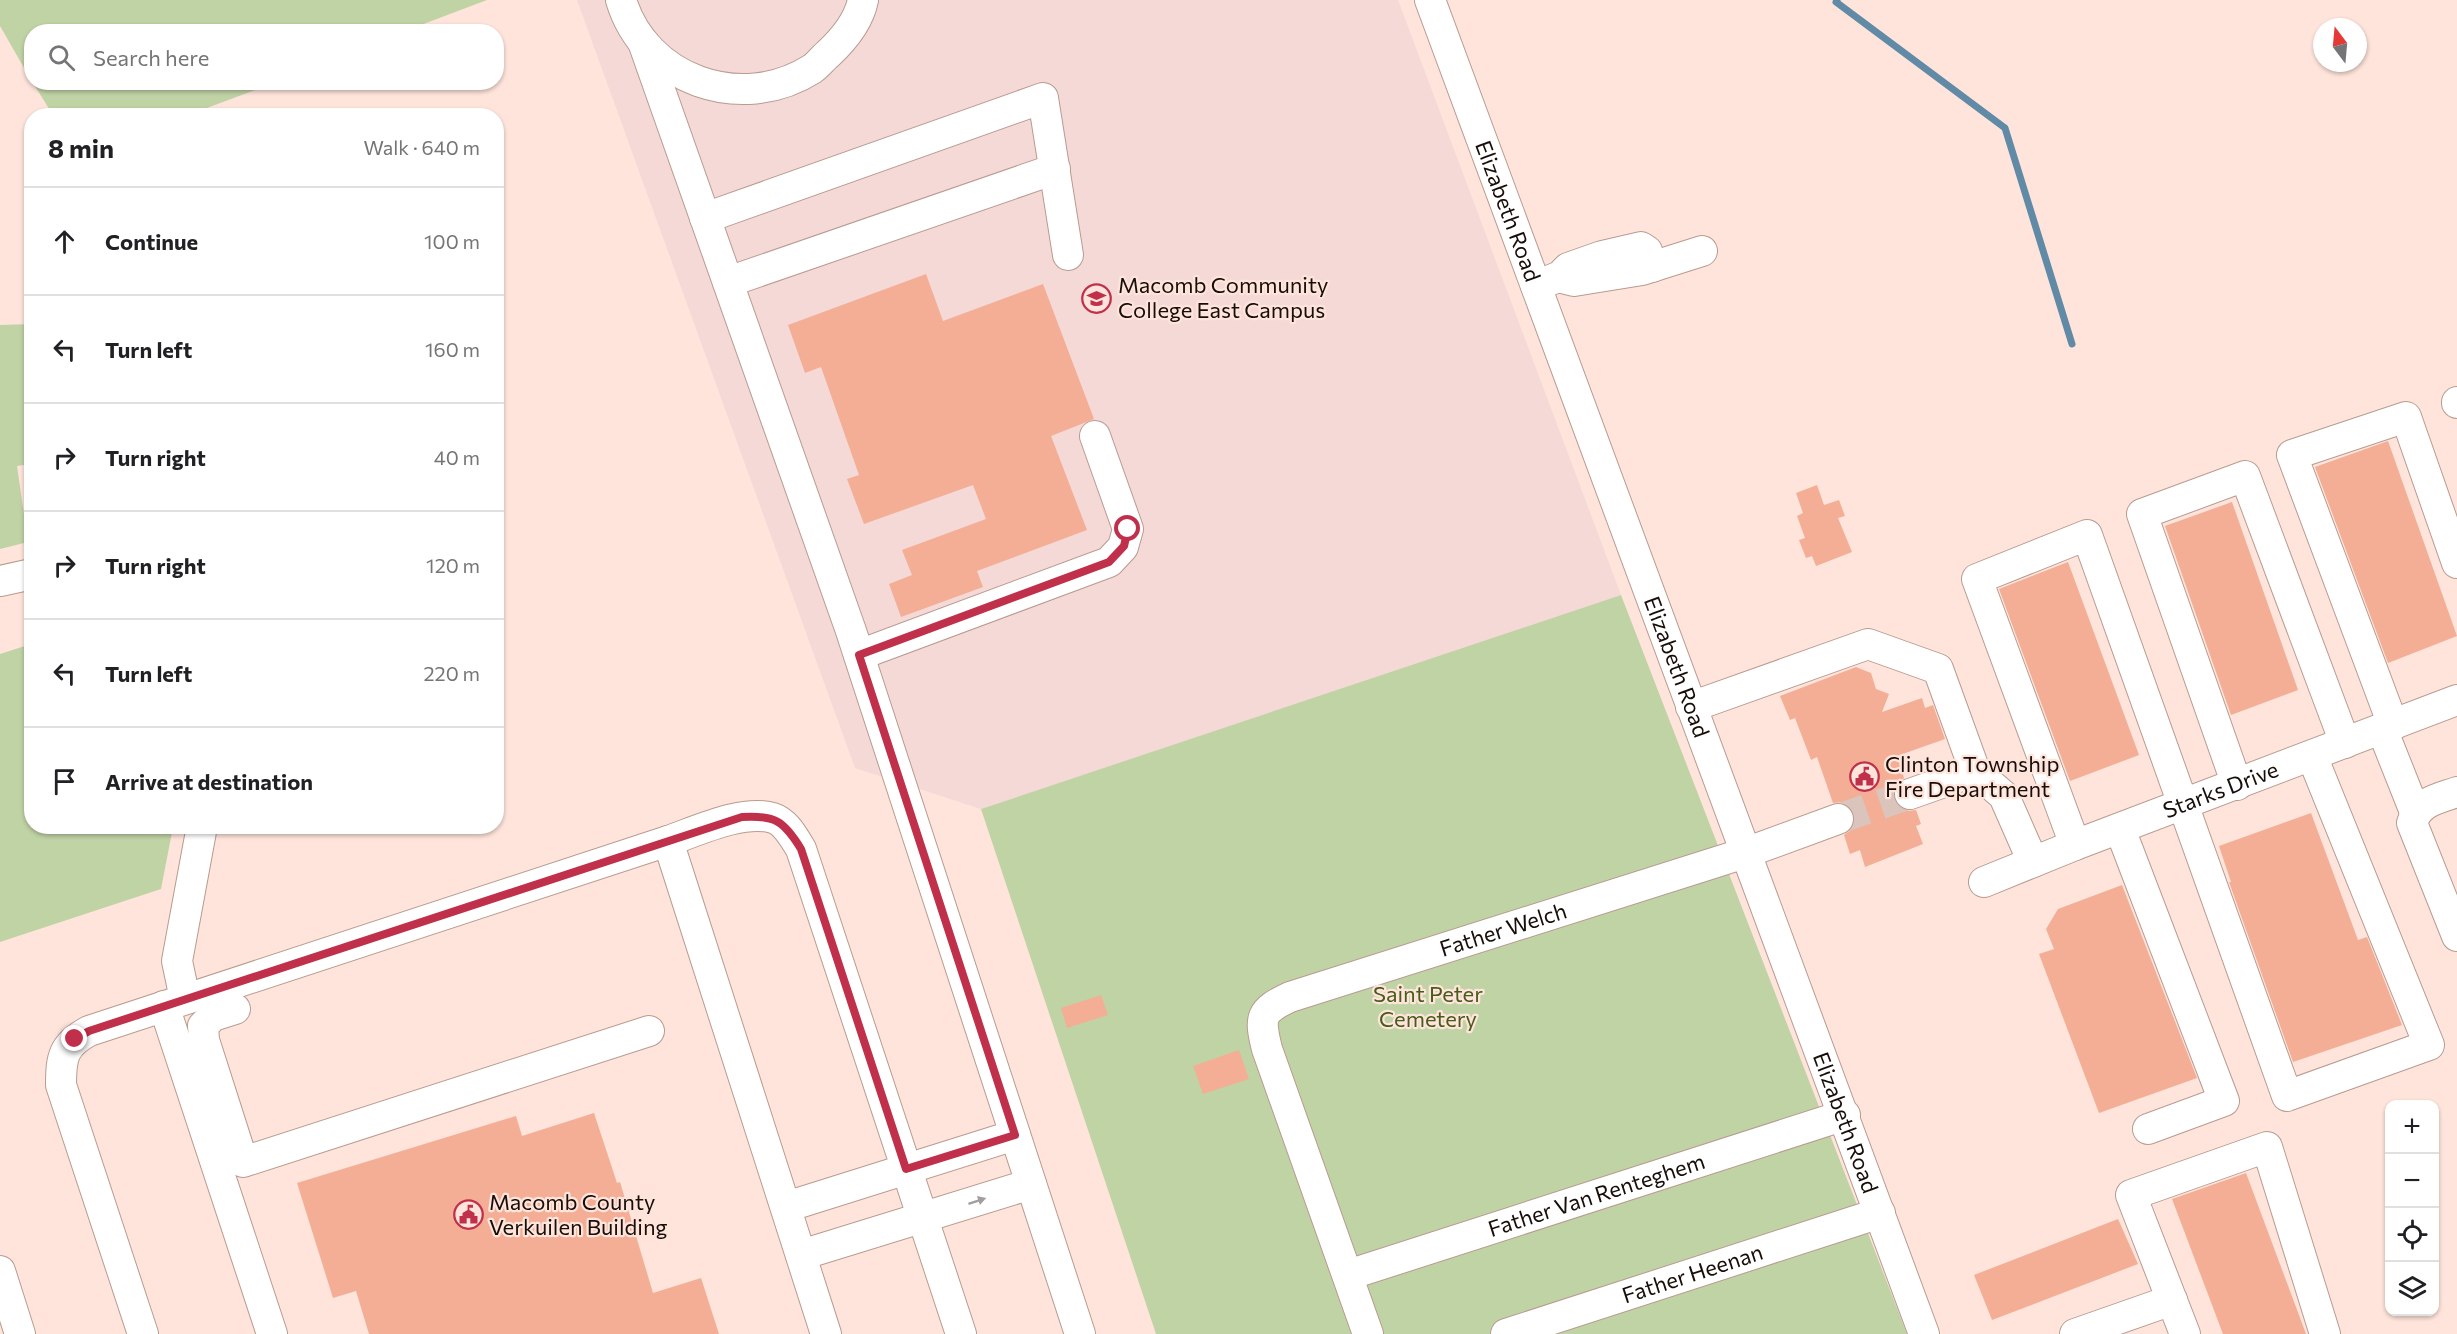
<!DOCTYPE html>
<meta charset="utf-8">
<style>
:root{--surface:#fff;--page:#f2f2f2;--text:#202124;--muted:#757577;--line:#e0e0e0}
body{margin:0;font-family:Commissioner,sans-serif;background:var(--page);color:var(--text)}
.controls{position:absolute;right:18px;bottom:18px;display:grid;overflow:hidden;border-radius:12px;box-shadow:0 2px 4px #0004}
.controls button{width:54px;height:54px;display:grid;place-items:center;padding:0;border:0;border-bottom:2px solid var(--line);background:var(--surface);color:var(--text);font:30px sans-serif}
.compass{position:absolute;left:2313px;top:18px;width:54px;height:54px;border-radius:50%;background:var(--surface);box-shadow:0 2px 4px #0004;rotate:344deg}
.stop{position:absolute;width:18px;height:18px;margin:-14px;border:4px solid #c1304b;border-radius:50%;background:#fff}
.stop.end{background:#c1304b;border-color:#fff;box-shadow:0 2px 6px #0008}
.list{margin:0;padding:0;list-style:none}
h2{display:flex;justify-content:space-between;align-items:center;height:78px;margin:0;padding:0 24px;font-size:26px}
h2 small{font-size:20px;font-weight:400;color:var(--muted)}
.list li{display:grid;grid-template-columns:39px 1fr auto;gap:18px;align-items:center;box-sizing:border-box;height:108px;padding:0 24px;border-top:2px solid var(--line)}
.list b{display:block;font-size:22px;white-space:nowrap}
.list em{font-size:20px;font-style:normal;color:var(--muted)}
.icon{flex:none;width:33px;height:33px;fill:none;stroke:currentColor;stroke-width:2;stroke-linecap:round;stroke-linejoin:round}
.map{position:relative;flex:none;width:2457px;height:1334px;overflow:hidden}
.search{position:absolute;background:var(--surface);box-shadow:0 2px 4px #0004;left:24px;top:24px;width:480px;height:66px;display:flex;align-items:center;gap:15px;box-sizing:border-box;padding:0 21px;border-radius:24px;color:var(--muted);font-size:22px}
.panel{position:absolute;background:var(--surface);box-shadow:0 2px 4px #0004;left:24px;top:108px;width:480px;height:726px;border-radius:24px}
.map>svg:first-child{display:block}
.education{fill:#f4d9d7}
.green{fill:#c0d3a5}
.lines{fill:none;stroke-linecap:round;stroke-linejoin:round}
.stream{stroke:#608aa6;stroke-width:7}
.building{fill:#f3ae95}
.minor-tunnel{stroke:#dbc4bb;stroke-width:30;stroke-dasharray:30 15;stroke-linecap:butt}
.minor-casing{stroke:#b99b90;stroke-width:32}
.minor{stroke:#fff;stroke-width:30}
.oneway{fill:#a29e9d}
.route{stroke:#c1304b;stroke-width:8}
.labels{text-anchor:middle;stroke-width:4.5;stroke-linejoin:round;paint-order:stroke}
.street-label{font-size:22px;fill:#170d09;stroke:#fee4da}
.poi-label{font-size:22px;fill:#170d09;stroke:#fee4da;text-anchor:start}
.park-label{font-size:22px;fill:#475c1a;stroke:#fee4da}
</style>
<div class="map">
<svg width="2457" height="1334" viewBox="0 0 2457 1334">
<rect width="100%" height="100%" fill="#fee4da"/>
<path class="education" d="M577,0H1398L1621,595L981,809L855,768Z"/>
<path class="green" d="M0,0H487L405,31L32,32L31,80L0,26Z
M33,83H274L188,115H53Z
M32,324L31,464L17,466L28,542L0,549V325Z
M1621,595L1907,1334H1156L981,809Z
M31,644L32,826L173,827L161,889L0,942V654Z"/>
<g class="lines">
<path class="stream" d="M1837,0L1836,2L2005,128L2072,344"/>
</g>
<path class="building" d="M926,274L943,321L1043,284L1094,419L1051,436L1087,530L977,571L983,587L901,617L889,584L912,575L902,550L986,519L973,485L864,524L847,479L859,475L821,367L805,373L788,325Z
M2388,441L2457,636L2388,663L2315,467Z
M1817,485L1824,505L1839,500L1845,516L1838,518L1852,552L1816,566L1812,556L1806,558L1799,540L1805,538L1797,516L1803,513L1796,493Z
M2232,502L2298,690L2231,715L2165,526Z
M2068,562L2139,755L2070,781L1999,589Z
M1856,667L1871,673L1876,689L1889,694L1882,712L1922,698L1925,708L1933,705L1945,739L1897,756L1904,778L1897,783L1893,790L1894,799L1899,807L1907,811L1916,810L1921,824L1916,826L1923,844L1865,867L1860,850L1850,854L1844,835L1851,830L1855,823L1854,813L1849,806L1842,802L1833,803L1817,757L1811,760L1795,718L1790,720L1780,696Z
M2311,813L2358,940L2367,937L2402,1025L2293,1062L2229,882H2231L2219,846Z
M2122,885L2197,1078L2099,1113L2039,954L2054,949L2046,929L2058,909Z
M1101,995L1108,1015L1067,1028L1061,1008Z
M1239,1050L1249,1079L1203,1094L1193,1066Z
M594,1113L617,1183L620,1182L653,1293L701,1278L719,1334H369L356,1291L333,1298L297,1183L516,1116L522,1136Z
M2246,1173L2306,1334H2223L2172,1199Z
M2118,1219L2138,1264L1992,1320L1974,1275Z"/>
<g class="lines">
<path class="minor-tunnel" d="M1838,819L1910,794"/>
<defs>
<g id="minor">
<path d="M621,0C645,80 741,114 812,69C818,65 823,58 828,54C843,40 859,20 863,0"/>
<path id="s1" d="M1430,0L1924,1334"/>
<path d="M643,42L851,631L1080,1334"/>
<path d="M705,218L1043,98L1068,255"/>
<path d="M1564,272L1568,268L1602,256L1641,247L1647,251L1652,267"/>
<path d="M728,282L1055,169"/>
<path d="M1536,286L1558,277L1574,281L1642,270L1702,251"/>
<path d="M2457,402V403"/>
<path d="M0,581L32,574"/>
<path d="M859,655L1109,562L1123,547L1128,529L1095,436"/>
<path d="M1691,707L1868,644L1938,669L1975,771L2004,796L2033,862"/>
<path d="M2393,725L2292,455L2406,417L2457,563"/>
<path d="M2382,729L2415,812"/>
<path d="M2237,785L2142,514L2245,476L2345,743"/>
<path d="M2457,792C2437,799 2418,802 2412,823L2457,936"/>
<path d="M1910,794L1975,771"/>
<path d="M2120,829L2224,1101L2148,1129"/>
<path d="M668,841L826,1334"/>
<path d="M2075,845L1977,579L2087,535L2287,1096L2429,1045L2312,756"/>
<path id="s2" d="M1984,882L2075,845L2457,700"/>
<path d="M185,999L177,961L202,826"/>
<path d="M164,1006L272,1334"/>
<path d="M235,1009L213,1016L203,1026L204,1040L243,1162L649,1031"/>
<path d="M786,1207L1015,1135"/>
<path d="M801,1255L1031,1184"/>
<path d="M0,1271L20,1334"/>
<path id="s3" d="M1348,1275L1845,1115"/>
<path d="M143,1334L61,1085C61,1057 63,1045 89,1031L668,841C697,831 743,809 773,818C786,822 794,838 801,849L961,1334"/>
<path id="s4" d="M1368,1334L1267,1049C1259,1017 1260,1011 1290,997L1745,853L1838,819"/>
<path id="s5" d="M1506,1334L1880,1213"/>
<path d="M2075,1334L2172,1300"/>
<path d="M2185,1334L2131,1195L2267,1147L2325,1334"/>
</g>
</defs>
<use href="#minor" class="minor-casing"/>
<use href="#minor" class="minor"/>
</g>
<defs><path id="oneway-solid" d="M-6-.8H1V-3.2L6.5 0L1 3.2V.8H-6Z" transform="scale(1.5)"/></defs>
<use class="oneway" href="#oneway-solid" transform="translate(977 1201) rotate(-18)"/>
<g class="lines">
<path class="route" d="M75,1039L89,1031L742,817C775,815 784,821 801,849L906,1169L1015,1135L859,655L1109,562L1124,546L1128,529"/>
</g>
<defs>
<symbol id="university-ring" viewBox="-11 -11 22 22"><circle r="9.5" fill="#fee4da" stroke="#c1304b" stroke-width="1.5"/><path d="M0-5L7-2L0 1L-7-2ZM-4 1L0 2.5L4 1V4Q0 6-4 4Z" fill="#c1304b"/></symbol>
<symbol id="civic-ring" viewBox="-11 -11 22 22"><circle r="9.5" fill="#fee4da" stroke="#c1304b" stroke-width="1.5"/><path d="M-.6-6.5H3V-4.5H.6V-3L4-1V1h2V6H-6V1h2V-1L-.6-3ZM-1.2 2.5V6h2.4V2.5Z" fill="#c1304b"/></symbol>
</defs>
<g fill-rule="evenodd">
<use href="#university-ring" x="1080" y="282" width="33" height="33"/>
<use href="#civic-ring" x="1848" y="760" width="33" height="33"/>
<use href="#civic-ring" x="452" y="1198" width="33" height="33"/>
</g>
<g class="labels">
<g class="street-label">
<text dy="8" stroke="none"><textPath href="#s1" startOffset="225">Elizabeth Road</textPath></text>
<text dy="8" stroke="none"><textPath href="#s1" startOffset="711">Elizabeth Road</textPath></text>
<text dy="8" stroke="none"><textPath href="#s2" startOffset="254">Starks Drive</textPath></text>
<text dy="8" stroke="none"><textPath href="#s4" startOffset="592">Father Welch</textPath></text>
<text dy="8" stroke="none"><textPath href="#s1" startOffset="1197">Elizabeth Road</textPath></text>
<text dy="8" stroke="none"><textPath href="#s3" startOffset="261">Father Van Renteghem</textPath></text>
<text dy="8" stroke="none"><textPath href="#s5" startOffset="196">Father Heenan</textPath></text>
</g>
<g class="poi-label">
<text x="1118" y="293">Macomb Community<tspan x="1118" dy="25">College East Campus</tspan></text>
<text x="1885" y="772">Clinton Township<tspan x="1885" dy="25">Fire Department</tspan></text>
<text x="489" y="1210">Macomb County<tspan x="489" dy="25">Verkuilen Building</tspan></text>
</g>
<g class="park-label">
<text x="1428" y="1002">Saint Peter<tspan x="1428" dy="25">Cemetery</tspan></text>
</g>
</g>
</svg>
<div class="controls">
<button>+</button>
<button>−</button>
<button><svg class="icon" aria-label="locate" viewBox="0 0 24 24"><circle cx="12" cy="12" r="6"/><path d="M12 2v4M12 18v4M2 12h4M18 12h4"/></svg></button>
<button><svg class="icon" aria-label="layers" viewBox="0 0 24 24"><path d="M12 4l9 5-9 5-9-5zM3 14l9 5 9-5"/></svg></button>
</div>
<svg class="compass" viewBox="-18 -18 36 36"><path d="M0-13l5 13h-10z" fill="#e53935"/><path d="M0 13l5-13h-10z" fill="#757577"/></svg>
<div class="stop" style="left:1128px;top:529px"></div>
<div class="stop end" style="left:75px;top:1039px"></div>
<div class="search"><svg class="icon" aria-label="search" viewBox="0 0 24 24"><circle cx="10" cy="10" r="6"/><path d="M15 15l6 6"/></svg>Search here</div>
<section class="panel">
<h2>8 min<small>Walk · 640 m</small></h2>
<ul class="list">
<li><svg class="icon" aria-label="ahead" viewBox="0 0 24 24"><path d="M12 20V5M6 11l6-6 6 6"/></svg><div><b>Continue</b></div><em>100 m</em></li>
<li><svg class="icon" aria-label="left" viewBox="0 0 24 24"><path d="M17 20v-9H6M10 6l-5 5 5 5"/></svg><div><b>Turn left</b></div><em>160 m</em></li>
<li><svg class="icon" aria-label="right" viewBox="0 0 24 24"><path d="M7 20v-9h11M14 6l5 5-5 5"/></svg><div><b>Turn right</b></div><em>40 m</em></li>
<li><svg class="icon" aria-label="right" viewBox="0 0 24 24"><path d="M7 20v-9h11M14 6l5 5-5 5"/></svg><div><b>Turn right</b></div><em>120 m</em></li>
<li><svg class="icon" aria-label="left" viewBox="0 0 24 24"><path d="M17 20v-9H6M10 6l-5 5 5 5"/></svg><div><b>Turn left</b></div><em>220 m</em></li>
<li><svg class="icon" aria-label="arrive" viewBox="0 0 24 24"><path d="M6 21V4h12l-3 4 3 4H6"/></svg><div><b>Arrive at destination</b></div></li>
</ul>
</section>
</div>
